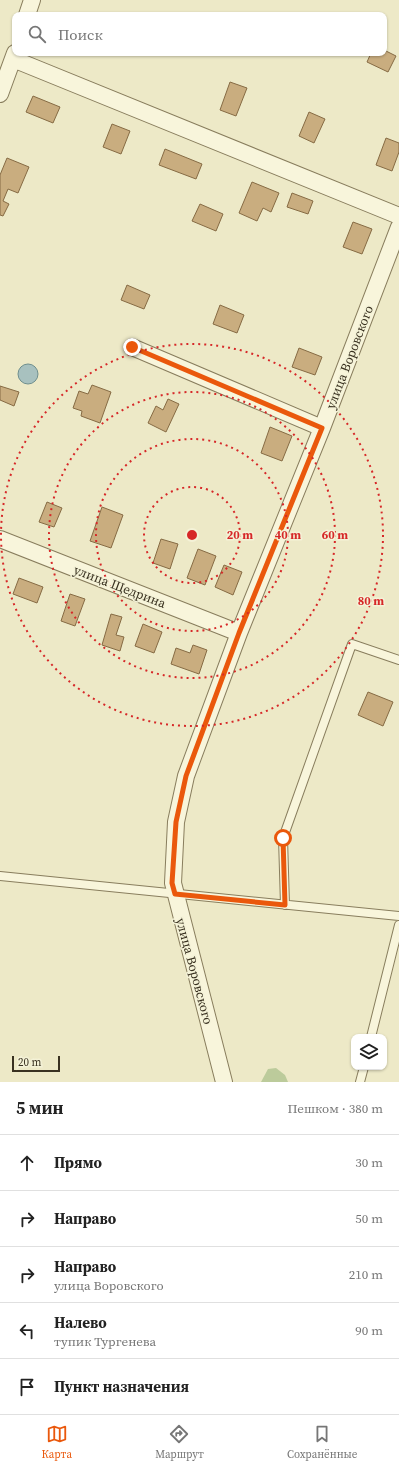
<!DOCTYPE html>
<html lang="ru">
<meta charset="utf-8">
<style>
:root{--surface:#fff;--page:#f2f2f2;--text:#222;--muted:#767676;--line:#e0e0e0;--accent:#ea580c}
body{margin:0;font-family:"Source Serif 4",serif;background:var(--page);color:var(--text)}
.controls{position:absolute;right:12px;bottom:12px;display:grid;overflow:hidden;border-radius:8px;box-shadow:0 1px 3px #0004}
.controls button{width:36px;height:36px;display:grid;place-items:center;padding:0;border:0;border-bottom:1px solid var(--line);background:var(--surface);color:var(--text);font:20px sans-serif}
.scale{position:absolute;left:12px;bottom:10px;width:48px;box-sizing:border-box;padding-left:4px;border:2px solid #393120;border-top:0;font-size:11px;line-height:14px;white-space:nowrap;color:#393120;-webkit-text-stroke:3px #f4f2d7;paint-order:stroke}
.stop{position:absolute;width:12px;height:12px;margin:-9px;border:3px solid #ea580c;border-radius:50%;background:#fff}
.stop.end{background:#ea580c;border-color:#fff;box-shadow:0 1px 4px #0008}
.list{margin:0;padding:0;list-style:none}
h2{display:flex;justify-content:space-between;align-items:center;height:52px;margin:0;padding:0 16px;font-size:17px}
h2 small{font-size:13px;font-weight:400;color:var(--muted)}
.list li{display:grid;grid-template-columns:26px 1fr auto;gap:12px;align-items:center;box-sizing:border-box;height:56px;padding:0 16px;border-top:1px solid var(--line)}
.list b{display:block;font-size:15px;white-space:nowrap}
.list p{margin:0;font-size:13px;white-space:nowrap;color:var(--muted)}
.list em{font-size:13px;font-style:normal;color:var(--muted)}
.icon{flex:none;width:22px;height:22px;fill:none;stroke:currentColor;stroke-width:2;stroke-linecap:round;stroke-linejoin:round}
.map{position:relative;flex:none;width:399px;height:1082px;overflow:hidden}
.search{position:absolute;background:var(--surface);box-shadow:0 1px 3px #0004;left:12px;right:12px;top:12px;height:44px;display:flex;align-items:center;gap:10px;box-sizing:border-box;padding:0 14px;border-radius:8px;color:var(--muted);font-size:15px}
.sheet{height:332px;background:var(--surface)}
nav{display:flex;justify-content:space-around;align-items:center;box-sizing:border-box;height:56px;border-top:1px solid var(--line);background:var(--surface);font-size:11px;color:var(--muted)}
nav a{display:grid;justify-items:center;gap:2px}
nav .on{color:var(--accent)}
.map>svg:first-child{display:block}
.green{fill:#bccb9b}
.water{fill:#a8c1bf;stroke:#6f8f8e}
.building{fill:#c9ad7f;stroke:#866b44}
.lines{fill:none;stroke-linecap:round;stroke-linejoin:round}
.lane-casing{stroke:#887d5d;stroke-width:10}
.street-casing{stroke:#887d5d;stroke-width:18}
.lane{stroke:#f8f5db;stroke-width:8}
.street{stroke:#f8f5db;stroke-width:16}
.route{stroke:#ea580c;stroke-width:5}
.ring{fill:none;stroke:#d62828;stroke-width:2;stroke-dasharray:2 4}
.labels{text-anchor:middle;stroke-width:3;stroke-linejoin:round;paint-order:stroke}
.street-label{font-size:13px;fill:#393120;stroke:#f4f2d7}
.centre{fill:#d62828;stroke:#f4f2d7;stroke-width:2}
.ring-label{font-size:12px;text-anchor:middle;font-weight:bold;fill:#d62828;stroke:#f4f2d7;stroke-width:3;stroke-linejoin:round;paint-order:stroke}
</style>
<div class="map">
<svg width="399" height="1082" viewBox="0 0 399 1082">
<rect width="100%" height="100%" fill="#ede9c7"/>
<path class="green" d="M276,1068L285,1075L288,1082H261L268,1069Z"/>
<path class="water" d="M18 374a10 10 0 1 1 20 0a10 10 0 1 1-20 0Z"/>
<path class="building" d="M384,50L396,56L388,72L367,62L371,53H384Z
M230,82L247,88L236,116L220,110Z
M33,96L60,107L53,123L26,112Z
M309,112L325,119L314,143L299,136Z
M112,124L130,131L121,154L103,147Z
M386,138L399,143V152L392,171L376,165Z
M165,149L202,164L196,179L159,165Z
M7,158L29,167L18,193L8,189L3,201L9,204L3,216L0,215V175Z
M252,182L279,193L271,212L263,208L257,221L239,213Z
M292,193L313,201L308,214L287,207Z
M200,204L223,214L216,231L192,221Z
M353,222L372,229L362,254L343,247Z
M127,285L150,295L144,309L121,300Z
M220,305L244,315L237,333L213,324Z
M299,348L322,357L315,375L292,367Z
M92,385L111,392L100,423L81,416L82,411L73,408L79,391L88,394Z
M0,386L19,392L14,406L0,400Z
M168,399L179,404L166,432L148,423L156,406L163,410Z
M270,427L292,436L282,461L261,453Z
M47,502L62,508L54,527L39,522Z
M102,507L123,515L111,548L90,541Z
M161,539L178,544L170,569L153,563Z
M198,549L216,556L205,585L187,578Z
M224,565L242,572L233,595L215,587Z
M19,578L43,587L37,603L13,594Z
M70,594L85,599L75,626L61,621Z
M111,614L122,617L116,635L124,637L120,651L102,645Z
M143,624L162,632L154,653L135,646Z
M193,645L207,650L199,674L171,664L176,648L190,653Z
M368,692L393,702L383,726L358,715Z"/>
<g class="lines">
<defs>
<path id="lane" d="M0,876L399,916
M285,905L283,838L352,644L399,660
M371,1037L399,925
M360,1082L364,1067"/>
<path id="street" d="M27,15L32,0
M13,59L399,216
M0,94L15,53
M132,347L322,428
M0,539L239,633
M224,1082L173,883L176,822L186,776L239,633L322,428L399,227"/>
</defs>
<use href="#lane" class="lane-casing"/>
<use href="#street" class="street-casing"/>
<use href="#lane" class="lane"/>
<use href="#street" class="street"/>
</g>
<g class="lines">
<path class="route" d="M132,347L322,428L239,633L186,776L176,822L172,883L175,894L285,905L283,838"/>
</g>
<g class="ring">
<circle cx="192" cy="535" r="48"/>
<circle cx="192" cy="535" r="96"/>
<circle cx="192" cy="535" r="143"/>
<circle cx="192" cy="535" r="191"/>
</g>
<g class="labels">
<g class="street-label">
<text transform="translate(349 357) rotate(-69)" y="5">улица Воровского</text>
<text transform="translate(120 586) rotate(21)" y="5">улица Щедрина</text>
<text transform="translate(195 971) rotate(75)" y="5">улица Воровского</text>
</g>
</g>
<circle cx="192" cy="535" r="6" class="centre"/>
<g class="ring-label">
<text x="240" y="539">20 m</text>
<text x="288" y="539">40 m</text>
<text x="335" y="539">60 m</text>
<text x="371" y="605">80 m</text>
</g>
</svg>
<div class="controls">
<button><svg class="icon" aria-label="layers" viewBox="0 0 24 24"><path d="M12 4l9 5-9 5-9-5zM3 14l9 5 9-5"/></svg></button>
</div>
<div class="scale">20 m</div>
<div class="stop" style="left:283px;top:838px"></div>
<div class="stop end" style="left:132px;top:347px"></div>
<div class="search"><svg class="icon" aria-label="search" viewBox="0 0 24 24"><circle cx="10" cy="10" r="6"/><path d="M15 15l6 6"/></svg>Поиск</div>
</div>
<section class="sheet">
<h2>5 мин<small>Пешком · 380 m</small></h2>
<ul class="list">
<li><svg class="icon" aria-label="ahead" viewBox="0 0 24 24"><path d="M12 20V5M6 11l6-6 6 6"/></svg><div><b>Прямо</b></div><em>30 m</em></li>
<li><svg class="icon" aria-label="right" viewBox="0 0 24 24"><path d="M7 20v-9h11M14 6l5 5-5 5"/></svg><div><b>Направо</b></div><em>50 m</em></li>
<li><svg class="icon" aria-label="right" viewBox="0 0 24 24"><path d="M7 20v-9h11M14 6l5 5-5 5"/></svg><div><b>Направо</b><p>улица Воровского</p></div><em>210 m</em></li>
<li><svg class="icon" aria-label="left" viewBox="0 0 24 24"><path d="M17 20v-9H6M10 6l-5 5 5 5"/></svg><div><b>Налево</b><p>тупик Тургенева</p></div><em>90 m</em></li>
<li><svg class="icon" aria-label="arrive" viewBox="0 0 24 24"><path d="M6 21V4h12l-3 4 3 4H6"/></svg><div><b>Пункт назначения</b></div></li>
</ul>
</section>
<nav>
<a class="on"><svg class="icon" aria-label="map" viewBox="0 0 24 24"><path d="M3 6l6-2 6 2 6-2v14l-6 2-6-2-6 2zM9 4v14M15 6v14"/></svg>Карта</a>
<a><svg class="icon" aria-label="directions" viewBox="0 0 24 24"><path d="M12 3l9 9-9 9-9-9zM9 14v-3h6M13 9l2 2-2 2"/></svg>Маршрут</a>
<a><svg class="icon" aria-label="saved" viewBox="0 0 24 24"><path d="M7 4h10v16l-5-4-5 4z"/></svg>Сохранённые</a>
</nav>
